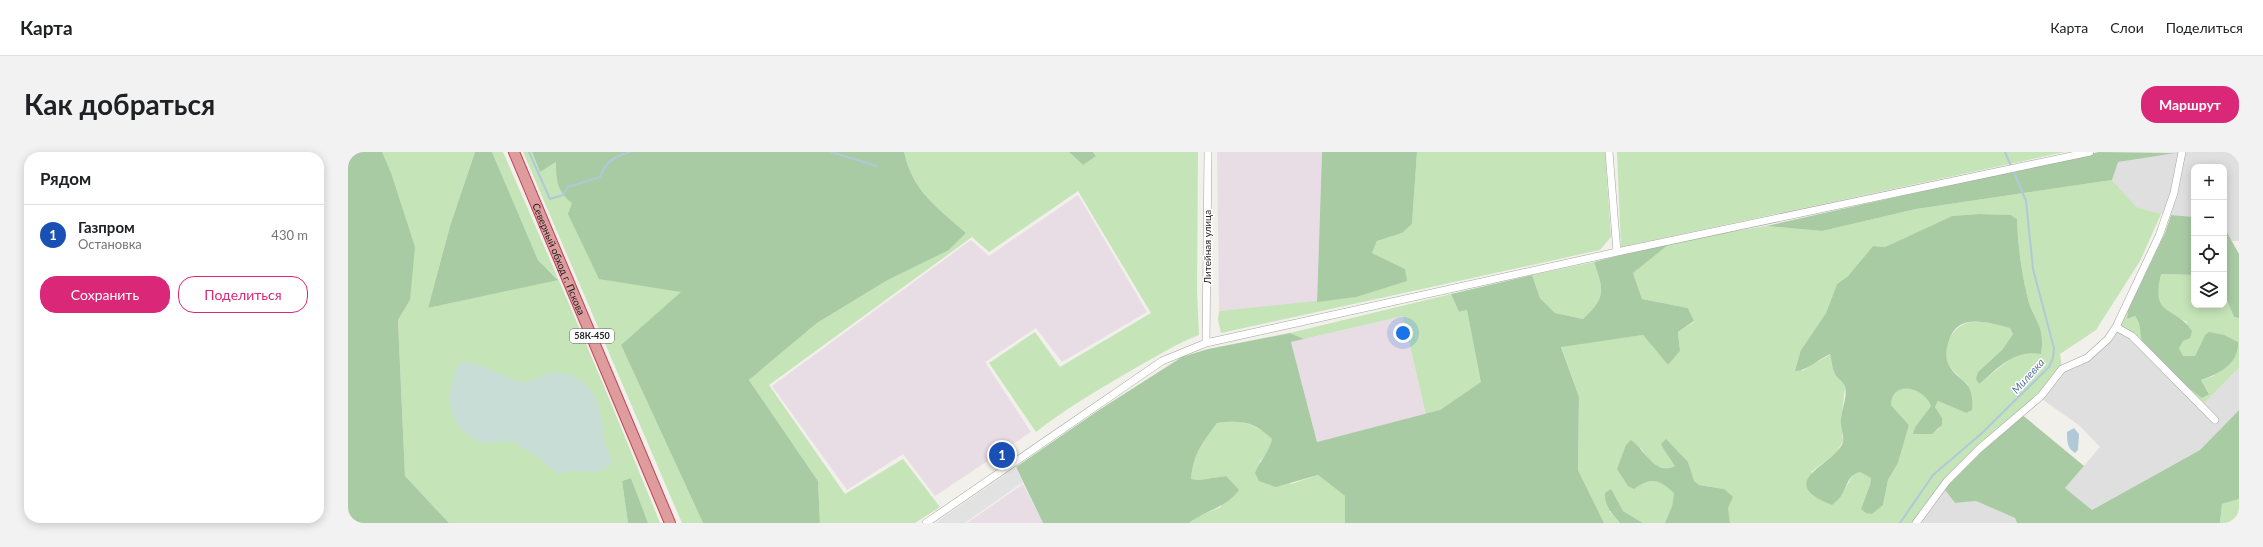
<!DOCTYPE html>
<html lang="ru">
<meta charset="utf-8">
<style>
:root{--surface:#fff;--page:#f2f2f2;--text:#202124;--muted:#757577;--line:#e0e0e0;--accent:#db2777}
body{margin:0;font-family:Lato,sans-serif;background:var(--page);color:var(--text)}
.controls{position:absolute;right:12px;top:12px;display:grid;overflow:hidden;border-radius:8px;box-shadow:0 2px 10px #0003}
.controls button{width:36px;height:36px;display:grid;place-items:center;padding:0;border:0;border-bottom:1px solid var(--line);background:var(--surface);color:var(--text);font:20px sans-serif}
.you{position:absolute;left:1055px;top:181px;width:14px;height:14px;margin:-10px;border:3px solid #fff;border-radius:50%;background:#1a73e8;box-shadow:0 0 0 6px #1a73e833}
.badge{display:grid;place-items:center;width:26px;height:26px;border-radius:50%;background:var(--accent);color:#fff;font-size:13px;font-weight:700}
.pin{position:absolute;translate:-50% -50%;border:2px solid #fff;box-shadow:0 1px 4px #0006}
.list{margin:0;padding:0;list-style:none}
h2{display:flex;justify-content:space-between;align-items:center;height:52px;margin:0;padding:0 16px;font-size:17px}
h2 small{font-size:13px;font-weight:400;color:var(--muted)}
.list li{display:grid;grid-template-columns:26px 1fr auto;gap:12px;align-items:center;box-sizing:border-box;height:60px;padding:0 16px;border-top:1px solid var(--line)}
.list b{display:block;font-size:15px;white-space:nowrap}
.list p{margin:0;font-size:13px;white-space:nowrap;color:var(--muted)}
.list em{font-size:13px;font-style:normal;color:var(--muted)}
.actions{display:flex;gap:8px;padding:12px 16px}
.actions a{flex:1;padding:9px 0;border:1px solid var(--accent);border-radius:16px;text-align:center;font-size:14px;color:var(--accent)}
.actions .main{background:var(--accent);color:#fff}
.icon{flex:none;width:22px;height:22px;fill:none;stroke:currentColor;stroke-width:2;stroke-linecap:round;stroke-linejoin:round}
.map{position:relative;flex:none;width:1891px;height:371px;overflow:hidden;border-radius:16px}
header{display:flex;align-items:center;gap:24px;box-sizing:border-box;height:56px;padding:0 20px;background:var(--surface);border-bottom:1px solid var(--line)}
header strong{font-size:19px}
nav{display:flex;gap:22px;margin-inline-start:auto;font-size:14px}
.intro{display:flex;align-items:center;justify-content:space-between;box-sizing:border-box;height:96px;padding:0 24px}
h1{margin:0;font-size:28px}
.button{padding:10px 18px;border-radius:16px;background:var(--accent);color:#fff;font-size:14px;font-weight:700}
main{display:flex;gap:24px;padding:0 24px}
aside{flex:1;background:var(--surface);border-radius:16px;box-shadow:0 2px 10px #0003}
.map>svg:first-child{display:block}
.residential{fill:#e0dfdf}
.industrial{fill:#e9dde5}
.grass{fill:#c5e4b7;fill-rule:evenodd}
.forest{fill:#a9cba4}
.wetland{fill:#c9ddd7}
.parking{fill:#e2e2e2}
.water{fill:#b0c9d9}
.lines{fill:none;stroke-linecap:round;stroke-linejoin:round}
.stream{stroke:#b0c9d9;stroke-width:2}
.minor-casing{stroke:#a3a3a3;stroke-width:8}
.highway-casing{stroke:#c73f56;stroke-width:12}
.minor{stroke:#fff;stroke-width:7}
.highway{stroke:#de9c9d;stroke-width:10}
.labels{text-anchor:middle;stroke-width:3;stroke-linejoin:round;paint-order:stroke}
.shield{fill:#fff;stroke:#646464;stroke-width:1}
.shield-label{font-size:9px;font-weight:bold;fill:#222}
.street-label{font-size:10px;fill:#222;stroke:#fff}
.water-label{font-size:11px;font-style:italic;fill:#5973a7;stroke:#fff}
</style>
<header>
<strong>Карта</strong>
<nav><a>Карта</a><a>Слои</a><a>Поделиться</a></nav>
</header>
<div class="intro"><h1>Как добраться</h1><a class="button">Маршрут</a></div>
<main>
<aside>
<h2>Рядом<small></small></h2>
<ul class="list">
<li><span class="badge" style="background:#1a4fb4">1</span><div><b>Газпром</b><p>Остановка</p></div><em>430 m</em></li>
</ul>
<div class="actions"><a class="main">Сохранить</a><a>Поделиться</a></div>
</aside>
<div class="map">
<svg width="1891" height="371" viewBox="0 0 1891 371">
<rect width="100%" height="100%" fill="#f1f0ea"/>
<path class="residential" d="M1827,0H1891V89H1884L1876,75V15H1846V65L1813,62L1787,55L1764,28L1769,10Z
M1766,170L1795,192L1855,251L1891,216V258L1852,298L1744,358L1717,336L1752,295L1732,274L1691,245L1714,215L1734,208L1749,196Z
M1594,334L1607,351L1628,349L1667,366L1669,371H1569Z"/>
<path class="industrial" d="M869,0H974L969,150L871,159Z
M730,43L799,160L714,210L688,176L637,210L683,280L587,344L555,302L499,338L424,234L623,88L641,104Z
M1055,164L1078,263L969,290L943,190Z
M675,332L695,371H619Z"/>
<path class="grass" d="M34,0H127L102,74L80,156L210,127L190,108L144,0H155C209,123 262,246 312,371H300L283,326L274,329L280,371H101L57,324L50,168L62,148Z
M175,0H184L192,20L208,10L224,51L334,140L273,193L355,371H334Z
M556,0H721L735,13L748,3L745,0H850L849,139L851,183C829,191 811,203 791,214C755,235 721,254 688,280L641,211L687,180L712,215L803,161L730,39L641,100L624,85L421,233L497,342L555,307L592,355L567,371H472L470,329L401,228L469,171L538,129L601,98L618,81C589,55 565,40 556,0Z
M1069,0H1257L1263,85L1252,98L873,181L870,168L871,159L1007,145L1057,117L1024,101L1029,89L1054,81L1064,72Z
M1269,0H1717L1273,95Z
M1764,28L1788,55L1813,62L1792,109L1748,178L1712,202L1714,215L1691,245L1594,334L1569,371H1382L1376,337L1351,333L1345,329L1340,310L1313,292L1316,298L1328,314C1310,321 1301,308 1292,295L1297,329C1309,327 1317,333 1326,341L1324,354L1317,371H1295L1275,359H1261L1272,371H1256L1230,318L1231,245L1213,194L1295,183L1320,213L1332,199L1330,180L1346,170L1340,156L1294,147L1285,121L1324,90L1418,74L1474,79L1568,57ZM1631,62L1663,63L1669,67C1670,93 1673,118 1679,143C1684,167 1698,174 1693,201L1680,199L1667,203L1631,232L1630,220L1654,198L1665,182L1662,176C1650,173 1635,168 1623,170C1607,172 1592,194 1599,210C1604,219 1613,226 1620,233L1618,261L1590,249L1587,255C1592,264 1597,269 1590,278L1566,282L1567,275L1583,254C1575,234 1544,227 1543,253L1561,273L1550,311L1540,328L1535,353L1513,357L1522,333L1523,326L1512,320L1506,321L1493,344L1463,320L1489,300L1495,289L1493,270L1497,236L1495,230L1486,221L1483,202L1454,219L1453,198L1478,161L1489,132L1500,124L1525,94L1537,95L1604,64Z
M1246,110C1256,139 1258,145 1235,167L1207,161L1192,146L1184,123Z
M1812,122L1846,123V153H1876V141L1886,165L1891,166V216L1856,251L1836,232L1861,241L1853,228L1866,224L1857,183L1847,204H1835L1831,197L1839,170C1814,157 1805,152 1812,122Z
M1103,142L1111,160L1119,158L1134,230L1092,258L1078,263L1055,164L956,187L942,181Z
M1780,158L1779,167L1787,164L1792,169L1795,192L1772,174Z
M894,269L915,279L924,287L922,298L911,310L943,332L970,323L997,344V371H841L849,365L873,355L878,324L851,328L843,327C846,300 854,292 869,271Z
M1891,347V371H1872L1874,352Z"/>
<path class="forest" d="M0,0H34L43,21L67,95L62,148L50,168L57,324L101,371H0Z
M127,0H144L190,108L210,128L80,156L102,74Z
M184,0H556C565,40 589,55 618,81L601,98L538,129L469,171L401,228L470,329L472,371H355L273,193L333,140L251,127L220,62L224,51C209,40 208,27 208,10L192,20Z
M721,0H745L748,4L735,13Z
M974,0H1069L1064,72L1054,81L1029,89L1024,101L1057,117L1059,129L1008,145L969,150Z
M1751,0L1827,1L1770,10L1764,28L1568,57L1474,79L1418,74Z
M1631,62L1663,63L1669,67C1670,93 1673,118 1679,143C1684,168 1698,172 1693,202C1665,197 1651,216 1631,232L1628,227L1630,220L1654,198L1665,182L1662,176C1640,171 1611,160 1601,188C1599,194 1597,203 1599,209C1608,232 1627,224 1624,258L1618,261L1590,249L1587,255L1594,266V273L1584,282H1565L1567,275L1583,254C1576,235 1544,227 1543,253L1561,273L1550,311L1540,328L1535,353L1524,362L1518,361L1513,357L1522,333L1523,326L1512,320C1499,323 1500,334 1493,344C1491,347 1487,350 1484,353C1423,329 1489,312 1495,290C1496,284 1493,277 1493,271C1492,260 1500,246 1497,235C1495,228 1488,226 1486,220C1484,215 1484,208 1482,202C1471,207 1459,219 1447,219L1453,198L1478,161L1489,132L1500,124L1525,94L1537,95L1604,64Z
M1823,63L1846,65V123L1813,122C1802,166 1827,153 1844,179L1842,186L1835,189L1831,196L1835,204H1847L1857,183L1861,180L1876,183L1890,190C1891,212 1871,222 1853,228L1861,242L1854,246C1838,234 1806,209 1796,193C1790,184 1795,173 1787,164L1779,167L1780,158L1817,81Z
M1876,75L1891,102V166L1886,165L1876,141Z
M1324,90L1285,121L1294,147L1340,156L1346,169L1330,180L1332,199L1320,213L1295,183L1213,195L1231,245L1230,318L1256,371H997V344L970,323L928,335L911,329L907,321C912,308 921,301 924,287C905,269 894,268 869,271C854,292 846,300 843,327L851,328L878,324L891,338C878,356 858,358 841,371H695L668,315L751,258L834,205L860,197L942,181L956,187L943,190L969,290L1092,258L1133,230L1119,158L1111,160L1103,142L1184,123L1192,146L1207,161L1235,167C1258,145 1256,139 1246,110Z
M1891,258V347L1874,352L1872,371H1669L1667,366L1628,349L1607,351L1594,334L1672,261L1736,314L1717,336L1744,358L1852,298Z
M1318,287L1340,310L1346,329L1351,333L1376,337L1385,345L1380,356L1382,371H1317L1324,354L1326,341C1310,327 1303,325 1286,337L1280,334L1269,317L1278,293L1283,288C1297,298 1307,324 1327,314L1316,298L1313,292Z
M283,326L300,371H280L274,329Z
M1263,337L1275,359L1295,371H1272C1264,362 1256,353 1257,341Z"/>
<path class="wetland" d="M112,210L125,211L174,231L205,220L224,223L235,230L244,240L250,252L255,271V285L264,310C254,324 243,319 229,319C223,319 216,321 210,322L191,306L164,289L133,291C126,287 117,282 112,276C97,257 101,230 112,210Z"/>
<path class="parking" d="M668,315L675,330L617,371H587Z"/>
<path class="water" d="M1726,276L1731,282L1730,298L1727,301C1719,296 1719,289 1719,280Z"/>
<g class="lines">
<path class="stream" d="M181,0L202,47L215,43L220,35L252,25C258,9 266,5 282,0
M483,0L529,14
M1657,0L1663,14
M1552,371L1585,323L1634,281L1701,215L1705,206L1706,196L1685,117L1678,49L1665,18"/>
<defs>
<path id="minor" d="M1261,0L1269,100
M1768,175L1784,184L1867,268
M858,191L860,0
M578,371L814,209L858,191L1269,100L1742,0
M1568,371L1599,329L1631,297L1693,244L1714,217L1739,206L1760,187L1768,175L1811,84L1826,41L1834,0"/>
<g id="highway">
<path id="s1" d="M166,0L322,371"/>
</g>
</defs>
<use href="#minor" class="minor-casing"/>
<use href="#highway" class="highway-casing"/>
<use href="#minor" class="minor"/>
<use href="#highway" class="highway"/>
</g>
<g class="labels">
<rect class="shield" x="222" y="177" width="44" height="14" rx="3"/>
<g class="shield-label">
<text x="244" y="187">58К-450</text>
</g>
<g class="street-label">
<text transform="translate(859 95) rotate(-90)" y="4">Литейная улица</text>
<text dy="4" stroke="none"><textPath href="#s1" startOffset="116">Северный обход г. Пскова</textPath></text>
</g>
<g class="water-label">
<text transform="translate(1680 224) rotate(-48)" y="4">Милевка</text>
</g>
</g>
</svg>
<div class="controls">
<button>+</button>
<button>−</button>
<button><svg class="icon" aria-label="locate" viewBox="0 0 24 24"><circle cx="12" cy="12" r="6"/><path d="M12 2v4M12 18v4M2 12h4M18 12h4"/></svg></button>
<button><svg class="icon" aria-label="layers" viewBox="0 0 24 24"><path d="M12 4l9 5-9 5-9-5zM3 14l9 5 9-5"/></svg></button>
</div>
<div class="you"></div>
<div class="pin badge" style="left:654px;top:303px;background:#1a4fb4">1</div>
</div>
</main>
